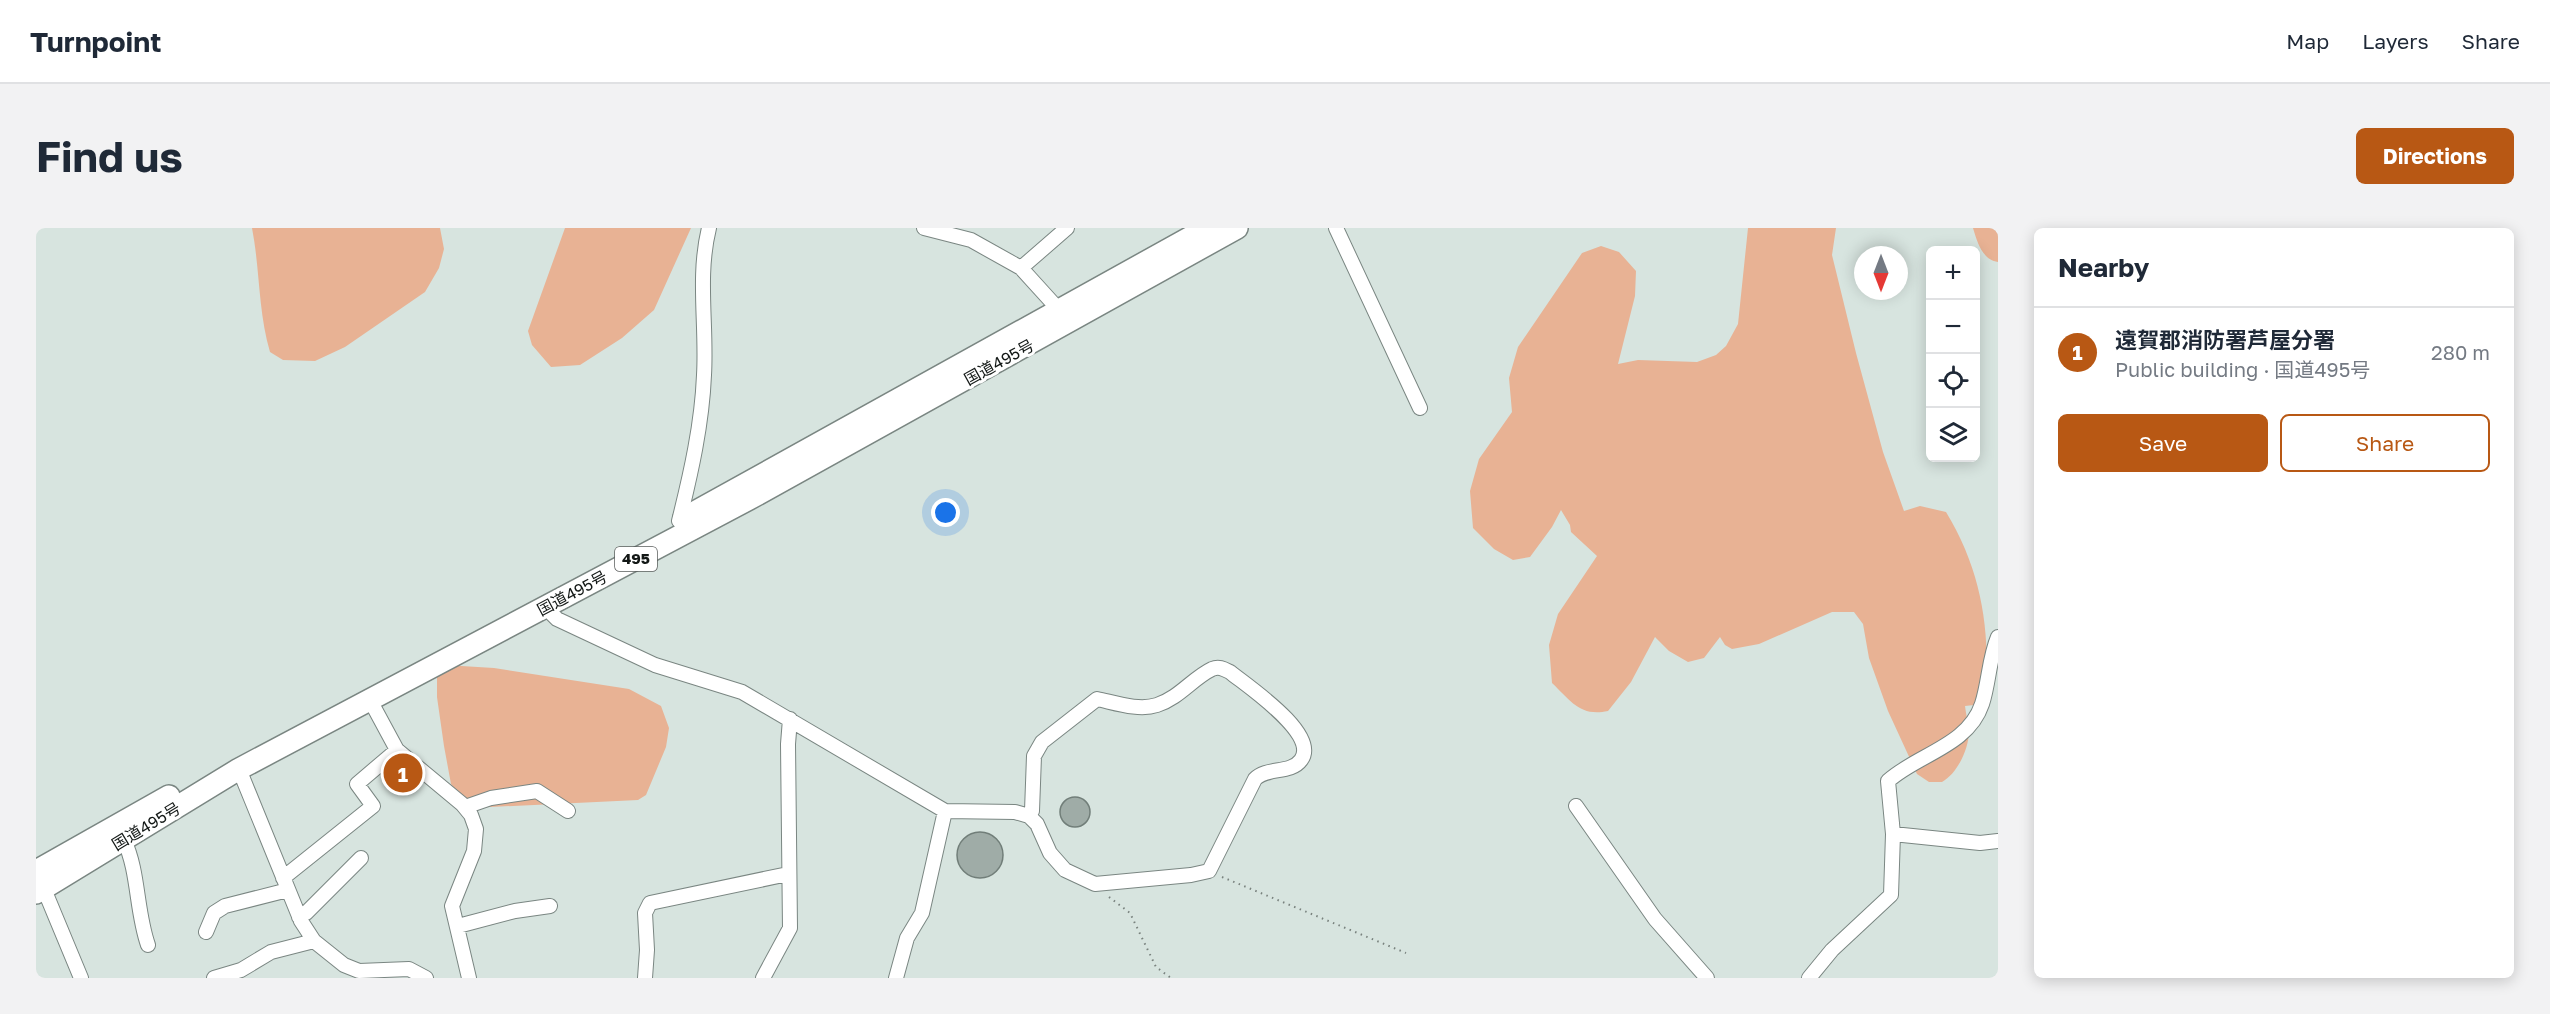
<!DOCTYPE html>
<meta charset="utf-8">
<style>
:root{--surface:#fff;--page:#f2f2f3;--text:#1f2937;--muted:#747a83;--line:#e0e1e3;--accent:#b85814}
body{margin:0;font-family:"Golos Text","Noto Sans JP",sans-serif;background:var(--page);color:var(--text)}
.controls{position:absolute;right:18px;top:18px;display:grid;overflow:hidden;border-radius:9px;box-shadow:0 3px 15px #0003}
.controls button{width:54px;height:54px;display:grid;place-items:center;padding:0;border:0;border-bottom:2px solid var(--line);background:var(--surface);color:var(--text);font:30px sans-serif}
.compass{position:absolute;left:1818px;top:18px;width:54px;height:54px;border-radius:50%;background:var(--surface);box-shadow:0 3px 15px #0003;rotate:180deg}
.you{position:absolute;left:910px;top:285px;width:21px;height:21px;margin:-15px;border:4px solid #fff;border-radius:50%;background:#1a73e8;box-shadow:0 0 0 9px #1a73e833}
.badge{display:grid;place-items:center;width:39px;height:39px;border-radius:50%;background:var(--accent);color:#fff;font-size:20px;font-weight:700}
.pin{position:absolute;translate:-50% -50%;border:3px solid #fff;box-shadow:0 2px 6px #0006}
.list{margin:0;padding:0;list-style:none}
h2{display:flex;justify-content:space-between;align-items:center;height:78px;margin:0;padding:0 24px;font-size:26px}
h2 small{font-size:20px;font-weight:400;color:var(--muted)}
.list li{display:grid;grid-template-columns:39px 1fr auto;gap:18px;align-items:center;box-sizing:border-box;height:90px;padding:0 24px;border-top:2px solid var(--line)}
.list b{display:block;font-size:22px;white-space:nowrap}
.list p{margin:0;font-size:20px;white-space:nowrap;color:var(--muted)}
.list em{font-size:20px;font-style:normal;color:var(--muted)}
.actions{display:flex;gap:12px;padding:18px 24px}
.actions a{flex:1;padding:14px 0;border:2px solid var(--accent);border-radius:9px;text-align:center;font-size:21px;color:var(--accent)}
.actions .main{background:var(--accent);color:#fff}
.icon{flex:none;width:33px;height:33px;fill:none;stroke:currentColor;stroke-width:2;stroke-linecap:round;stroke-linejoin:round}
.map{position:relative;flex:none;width:1962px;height:750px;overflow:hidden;border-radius:9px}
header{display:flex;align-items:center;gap:36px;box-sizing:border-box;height:84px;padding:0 30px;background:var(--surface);border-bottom:2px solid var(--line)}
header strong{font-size:28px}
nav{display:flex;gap:33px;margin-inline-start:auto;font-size:21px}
.intro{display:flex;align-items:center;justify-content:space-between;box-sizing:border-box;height:144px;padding:0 36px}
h1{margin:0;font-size:42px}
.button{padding:15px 27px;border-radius:9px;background:var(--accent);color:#fff;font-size:21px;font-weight:700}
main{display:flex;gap:36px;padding:0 36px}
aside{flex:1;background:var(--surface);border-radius:9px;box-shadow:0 3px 15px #0003}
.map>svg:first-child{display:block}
.green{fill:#e8b294}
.building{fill:#9faca7;stroke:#717e79;stroke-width:1.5}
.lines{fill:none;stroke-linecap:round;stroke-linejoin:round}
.minor-casing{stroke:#7a8682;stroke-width:16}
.highway-casing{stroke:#7a8682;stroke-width:24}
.path{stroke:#79827e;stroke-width:2;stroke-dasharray:1.5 4.5;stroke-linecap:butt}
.minor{stroke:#fff;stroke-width:14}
.highway{stroke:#fff;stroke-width:21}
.labels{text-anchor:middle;stroke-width:6;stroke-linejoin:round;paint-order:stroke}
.shield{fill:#fff;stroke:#5a5d5c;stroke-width:1.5}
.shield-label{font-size:15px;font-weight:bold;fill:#131816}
.street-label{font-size:16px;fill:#131816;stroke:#fff}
</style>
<header>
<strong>Turnpoint</strong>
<nav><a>Map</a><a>Layers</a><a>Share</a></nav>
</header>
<div class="intro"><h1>Find us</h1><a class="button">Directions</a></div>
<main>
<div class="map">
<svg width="1962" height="750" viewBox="0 0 1962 750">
<rect width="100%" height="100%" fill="#d7e4df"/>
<path class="green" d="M216,0H404L408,21L403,40L389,64L309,119L279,133L247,132L234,124C222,83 224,41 216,0Z
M529,0H655L618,82L586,110L544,137L515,139L496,117L492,103Z
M1712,0H1800L1796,27L1820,125L1847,224L1868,283L1884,278L1910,284C1945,342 1954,398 1950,465L1938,477L1929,478C1930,486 1932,495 1933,503C1933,520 1922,545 1906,554H1893L1881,546L1852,483L1833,430L1827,396L1818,384H1796L1723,416L1696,421L1689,417L1684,409L1668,430L1652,434L1633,423L1619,409L1595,454L1572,483C1544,489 1535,473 1516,455L1513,417L1522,386L1561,328L1535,304L1534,297L1525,282L1516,299L1494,329L1477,332L1458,321L1437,300L1434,263L1443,231L1476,184L1473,150L1482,119L1546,25L1565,18L1583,24L1600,43L1599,68L1582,136L1602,132L1661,134L1680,127L1690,118L1702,96Z
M1937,0H1962V34C1946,32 1941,13 1937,0Z
M409,437L458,440L593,461L625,478L633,500L630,519L610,567L602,572L434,580L415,556L408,518L401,469V448Z"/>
<path class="building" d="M1024 584a15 15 0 1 1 30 0a15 15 0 1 1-30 0Z
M921 627a23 23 0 1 1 46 0a23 23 0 1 1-46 0Z"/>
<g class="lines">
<defs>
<path id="minor" d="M888,0L935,12L985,40L1024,83
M1300,0L1384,180
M985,40L1031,0
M643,293C655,245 666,196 668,147C671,98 661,48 673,0
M509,379L521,391L619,437L706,464L909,583L979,584L993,588L1001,596L1014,625L1029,642L1059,656L1155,647L1173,643L1219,551C1230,539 1255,546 1265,532C1284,506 1211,458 1194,444C1188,441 1183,438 1176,441C1157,450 1143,470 1121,477C1103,483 1080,475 1061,471L1006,514L998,528L996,583L993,588
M334,472L361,522L426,576L435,587L440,601L438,623L416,678L433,750
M203,541L265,693L278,713L308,737L323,743L373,741L390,750
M1540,578L1619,691L1671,750
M429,579L455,570L501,563L532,583
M1857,606L1944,615L1962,613
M88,612C103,644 100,683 112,717
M247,650L337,578L321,556L361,522
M2,660L8,661L45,750
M263,689L270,685L325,630
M422,698L479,683L514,678
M170,704L178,685L189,678L252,662
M178,750L205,742L235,724L278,713
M609,750L611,722L609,685L614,675L752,646
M727,750L754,700L752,516L754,491
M860,750L871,710L886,685L909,583
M1773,750L1796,722L1855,667L1857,606L1852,553C1882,526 1932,518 1946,476C1953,455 1953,430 1962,409"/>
<path id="highway" d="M648,290L1171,0
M0,643L133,568
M0,665L203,541L717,269L1201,0"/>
</defs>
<use href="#minor" class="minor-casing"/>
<use href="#highway" class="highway-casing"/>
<path class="path" d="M1186,649L1370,725
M1073,669L1094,685L1120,739L1135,750"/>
<use href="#minor" class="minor"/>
<use href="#highway" class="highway"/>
</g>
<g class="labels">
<rect class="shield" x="579" y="319" width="42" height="24" rx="4.5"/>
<g class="shield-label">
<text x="600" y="336">495</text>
</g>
<g class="street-label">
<text transform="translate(963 134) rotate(-29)" y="6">国道495号</text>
<text transform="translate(536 365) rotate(-28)" y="6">国道495号</text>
<text transform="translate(110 598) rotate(-31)" y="6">国道495号</text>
</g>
</g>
</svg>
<div class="controls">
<button>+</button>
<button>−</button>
<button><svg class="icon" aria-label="locate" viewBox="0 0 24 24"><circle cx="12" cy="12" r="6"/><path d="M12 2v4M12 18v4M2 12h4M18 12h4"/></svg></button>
<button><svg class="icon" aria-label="layers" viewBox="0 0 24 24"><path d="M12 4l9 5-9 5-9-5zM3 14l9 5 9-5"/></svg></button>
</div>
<svg class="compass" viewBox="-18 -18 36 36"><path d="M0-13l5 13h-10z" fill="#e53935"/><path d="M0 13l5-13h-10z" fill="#747a83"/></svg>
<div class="you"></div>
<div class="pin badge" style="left:367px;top:545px">1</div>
</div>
<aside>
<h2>Nearby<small></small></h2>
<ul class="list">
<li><span class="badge">1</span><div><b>遠賀郡消防署芦屋分署</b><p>Public building · 国道495号</p></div><em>280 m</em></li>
</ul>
<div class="actions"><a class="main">Save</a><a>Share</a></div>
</aside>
</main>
